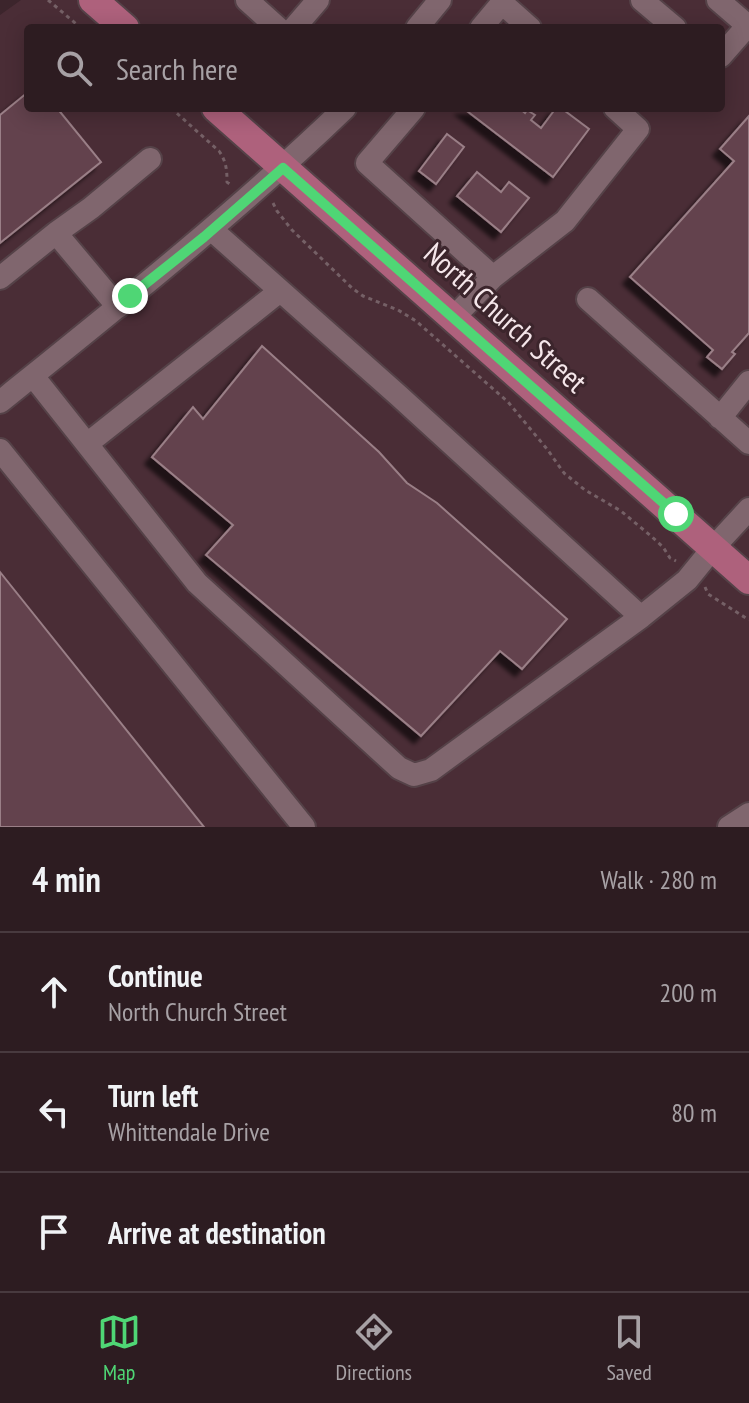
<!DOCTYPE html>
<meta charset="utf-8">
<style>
:root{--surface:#2d1c21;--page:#39292e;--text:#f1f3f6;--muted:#a7a1a5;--line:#483a3f;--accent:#4fd675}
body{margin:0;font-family:"PT Sans Narrow",sans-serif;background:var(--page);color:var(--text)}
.stop{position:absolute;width:24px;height:24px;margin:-18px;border:6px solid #4fd675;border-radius:50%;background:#fff}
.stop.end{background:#4fd675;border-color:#fff;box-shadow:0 2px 8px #0008}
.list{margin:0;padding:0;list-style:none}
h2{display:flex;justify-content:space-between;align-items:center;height:104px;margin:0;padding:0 32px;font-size:34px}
h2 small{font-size:26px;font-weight:400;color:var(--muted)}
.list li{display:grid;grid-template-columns:52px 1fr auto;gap:24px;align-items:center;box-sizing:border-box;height:120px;padding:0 32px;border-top:2px solid var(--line)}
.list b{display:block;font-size:30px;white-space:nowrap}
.list p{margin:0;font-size:26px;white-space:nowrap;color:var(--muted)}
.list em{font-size:26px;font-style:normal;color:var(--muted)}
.icon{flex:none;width:44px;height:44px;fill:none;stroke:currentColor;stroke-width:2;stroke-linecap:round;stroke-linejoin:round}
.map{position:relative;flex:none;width:749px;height:827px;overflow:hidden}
.search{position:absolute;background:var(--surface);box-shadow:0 4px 20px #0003;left:24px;right:24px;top:24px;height:88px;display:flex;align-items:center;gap:20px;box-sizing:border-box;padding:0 28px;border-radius:8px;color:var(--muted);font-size:30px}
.sheet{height:464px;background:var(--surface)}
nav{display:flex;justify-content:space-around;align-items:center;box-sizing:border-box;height:112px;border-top:2px solid var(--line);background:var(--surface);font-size:22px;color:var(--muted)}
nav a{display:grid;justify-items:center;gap:4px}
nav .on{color:var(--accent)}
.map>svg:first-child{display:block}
.built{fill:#4a2d36;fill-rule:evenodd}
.building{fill:#64434d;stroke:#9a7f87;stroke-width:2;filter:url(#shadow)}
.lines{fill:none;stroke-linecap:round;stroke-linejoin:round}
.minor-casing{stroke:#554248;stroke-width:26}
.major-casing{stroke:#554248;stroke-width:32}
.path{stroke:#756066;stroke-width:3;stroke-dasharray:4 4;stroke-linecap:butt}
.minor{stroke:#80666e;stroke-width:22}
.major{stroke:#ae617c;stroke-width:28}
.route{stroke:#4fd675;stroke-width:10}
.labels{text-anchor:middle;stroke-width:6;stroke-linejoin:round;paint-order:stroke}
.street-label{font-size:30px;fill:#f5e6ea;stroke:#3c252c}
</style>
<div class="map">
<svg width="749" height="827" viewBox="0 0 749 827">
<defs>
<filter id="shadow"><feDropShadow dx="-7" dy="7" stdDeviation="2" flood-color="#0009"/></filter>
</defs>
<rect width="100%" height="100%" fill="#3c252c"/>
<path class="built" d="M21,0H749V827H0V15ZM28,28H721V108H28Z"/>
<path class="building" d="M28,92V108H57L101,162L0,243V115Z
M463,108H519L525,113L527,110L535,115L531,120L541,128L556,108H561L589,129L553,177Z
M749,116V333L732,352L735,354L722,369L707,357L713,350L630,277L734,161L720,149Z
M447,134L464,147L436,184L419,171Z
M477,172L501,192L509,182L529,198L501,232L457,196Z
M262,346L379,452L407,483L437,503L567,619L522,669L500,651L421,736L206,555L233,525L152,457L193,407L203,419Z
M0,572L204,827H0Z"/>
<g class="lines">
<defs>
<path id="minor" d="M247,0L278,28
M642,0L675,28
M718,0L748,26
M294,28L318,0
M417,28L440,0
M481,28L502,3L530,28
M721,56L749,24
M414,108L367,163L493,277
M56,233L91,208L150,159
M0,278L56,233L118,307
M588,299L749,443
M454,317L493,277L565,221L638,129L615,108
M33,376L197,583L399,768L414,775L431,770L641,617L399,396L212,230
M0,402C118,307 236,213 345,108
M720,418L749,382
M87,444L280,291
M0,450L304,827
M641,617L687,580L713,548L749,509
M729,827L749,814"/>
<path id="major" d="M93,0L125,28
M216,108L749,580"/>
</defs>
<use href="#minor" class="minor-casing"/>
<use href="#major" class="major-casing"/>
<path class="path" d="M48,0L81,28
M171,108L219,151C226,161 227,169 227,182L231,185
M273,203L277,211L292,230L352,288L363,296L398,310L416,321L508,402L547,449L564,473L585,490L621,511L651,536L663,547L670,558L676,561
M705,587L708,594L749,620"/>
<use href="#minor" class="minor"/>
<use href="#major" class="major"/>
</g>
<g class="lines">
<path class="route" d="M130,296L204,237L283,168L676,514"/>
</g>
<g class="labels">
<g class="street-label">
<text transform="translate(505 318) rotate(42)" y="10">North Church Street</text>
</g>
</g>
</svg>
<div class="stop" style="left:676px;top:514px"></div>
<div class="stop end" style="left:130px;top:296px"></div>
<div class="search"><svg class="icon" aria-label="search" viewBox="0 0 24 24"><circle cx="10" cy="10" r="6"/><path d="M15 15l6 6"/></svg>Search here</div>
</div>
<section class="sheet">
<h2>4 min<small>Walk · 280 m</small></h2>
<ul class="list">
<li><svg class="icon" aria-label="ahead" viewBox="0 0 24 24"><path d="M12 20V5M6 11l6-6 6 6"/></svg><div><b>Continue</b><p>North Church Street</p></div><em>200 m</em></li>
<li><svg class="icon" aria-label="left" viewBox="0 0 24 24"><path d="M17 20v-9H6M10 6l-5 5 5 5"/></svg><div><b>Turn left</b><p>Whittendale Drive</p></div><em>80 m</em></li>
<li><svg class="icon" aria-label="arrive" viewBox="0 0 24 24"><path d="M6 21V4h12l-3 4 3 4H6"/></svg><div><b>Arrive at destination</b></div></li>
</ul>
</section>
<nav>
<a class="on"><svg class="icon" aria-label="map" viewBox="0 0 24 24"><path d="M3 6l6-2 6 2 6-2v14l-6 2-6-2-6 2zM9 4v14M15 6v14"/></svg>Map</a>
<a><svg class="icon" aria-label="directions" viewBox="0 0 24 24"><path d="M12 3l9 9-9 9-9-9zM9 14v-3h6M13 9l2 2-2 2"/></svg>Directions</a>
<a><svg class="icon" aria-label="saved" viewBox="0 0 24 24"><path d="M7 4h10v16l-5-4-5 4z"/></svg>Saved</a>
</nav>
